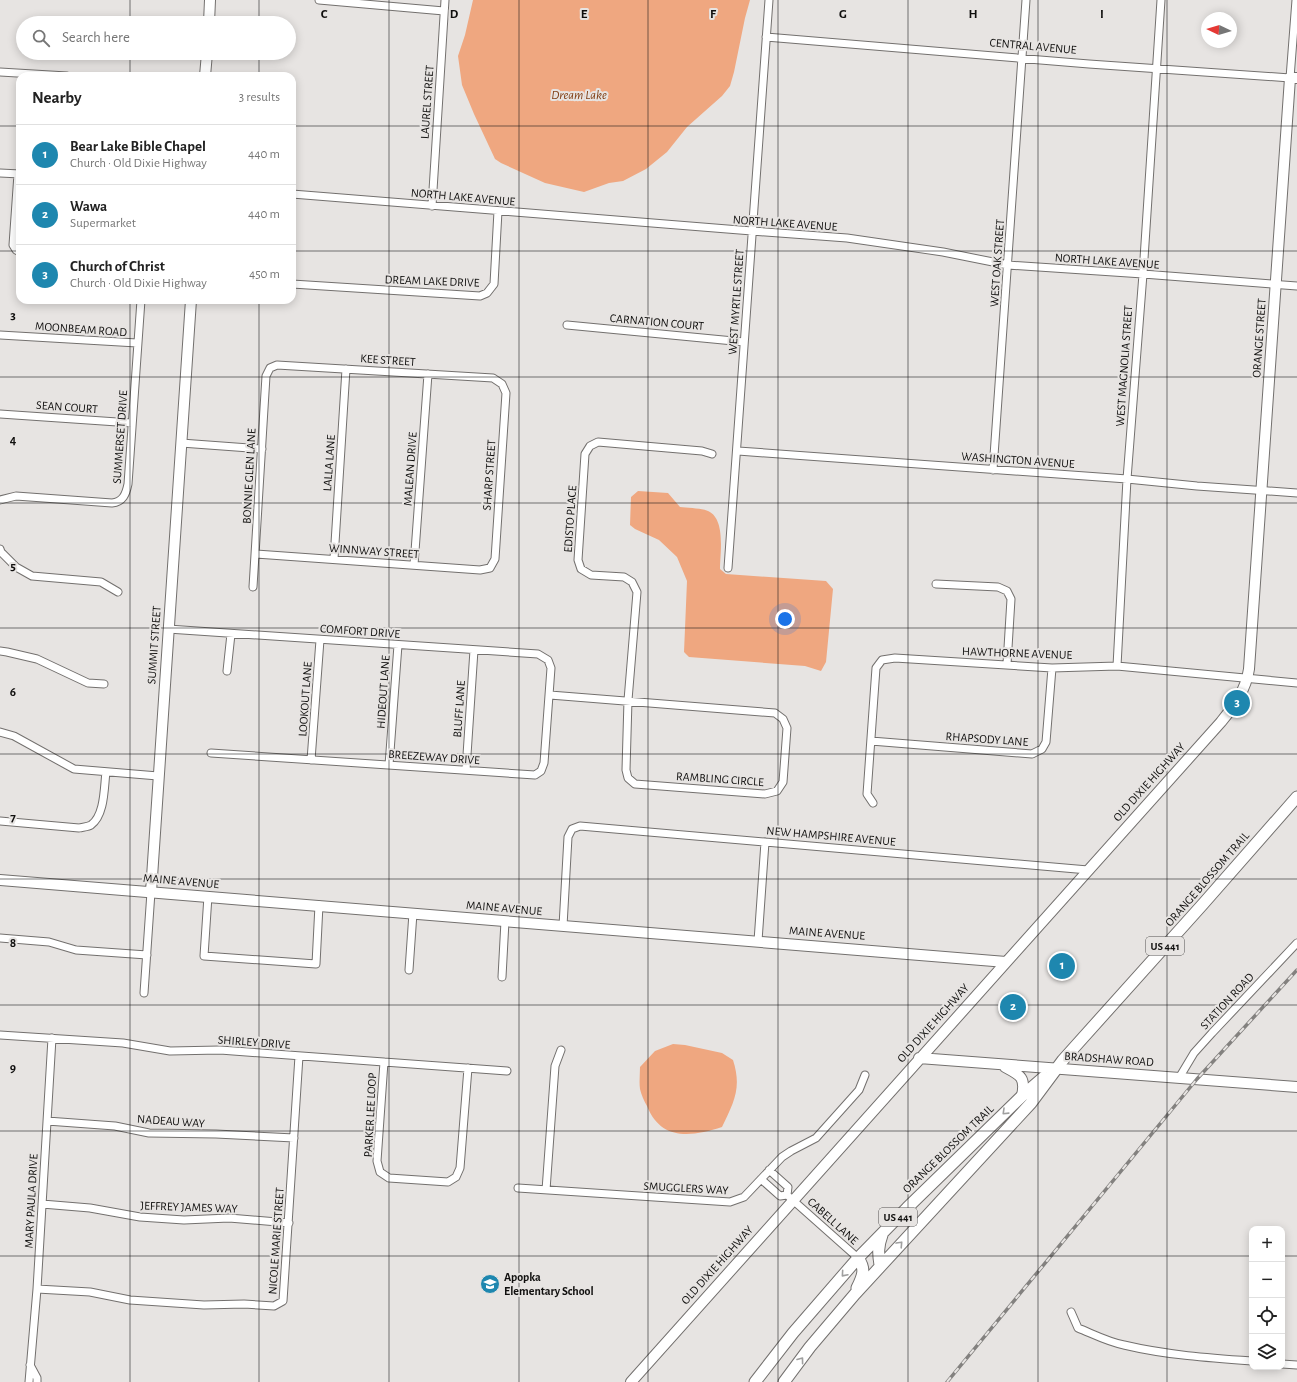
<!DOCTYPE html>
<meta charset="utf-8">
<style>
:root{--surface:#fff;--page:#f6f6f6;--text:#222;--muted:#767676;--line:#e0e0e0;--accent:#1e87af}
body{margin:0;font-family:"Alegreya Sans",sans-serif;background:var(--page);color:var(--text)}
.controls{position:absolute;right:12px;bottom:12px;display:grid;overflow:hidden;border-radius:8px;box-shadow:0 2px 10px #0003}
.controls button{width:36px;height:36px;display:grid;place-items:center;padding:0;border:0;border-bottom:1px solid var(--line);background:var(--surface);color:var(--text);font:20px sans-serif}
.compass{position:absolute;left:1201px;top:12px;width:36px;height:36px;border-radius:50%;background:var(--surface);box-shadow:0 2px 10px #0003;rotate:274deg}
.you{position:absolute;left:785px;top:619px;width:14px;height:14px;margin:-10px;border:3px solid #fff;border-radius:50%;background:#1a73e8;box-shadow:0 0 0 6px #1a73e833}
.badge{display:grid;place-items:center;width:26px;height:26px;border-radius:50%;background:var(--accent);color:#fff;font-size:13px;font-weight:700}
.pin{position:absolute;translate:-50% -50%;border:2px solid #fff;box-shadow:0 1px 4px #0006}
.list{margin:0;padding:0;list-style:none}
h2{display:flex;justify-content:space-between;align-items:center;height:52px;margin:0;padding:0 16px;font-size:17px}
h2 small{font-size:13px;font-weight:400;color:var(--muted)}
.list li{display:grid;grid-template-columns:26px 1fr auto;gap:12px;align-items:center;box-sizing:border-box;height:60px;padding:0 16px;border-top:1px solid var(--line)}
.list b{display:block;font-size:15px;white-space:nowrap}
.list p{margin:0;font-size:13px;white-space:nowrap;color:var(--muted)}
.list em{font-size:13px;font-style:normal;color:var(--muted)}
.icon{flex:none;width:22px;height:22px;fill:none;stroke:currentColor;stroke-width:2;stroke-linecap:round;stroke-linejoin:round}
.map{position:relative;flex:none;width:1297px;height:1382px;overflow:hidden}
.search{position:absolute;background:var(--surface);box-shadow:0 2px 10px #0003;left:16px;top:16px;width:280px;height:44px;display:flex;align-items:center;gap:10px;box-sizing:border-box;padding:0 14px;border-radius:22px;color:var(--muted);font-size:15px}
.panel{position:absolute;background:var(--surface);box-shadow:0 2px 10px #0003;left:16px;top:72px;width:280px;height:232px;border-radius:12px}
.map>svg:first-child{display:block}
.water{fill:#efa780}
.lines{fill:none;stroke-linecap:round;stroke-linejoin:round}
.street-casing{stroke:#73706e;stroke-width:9}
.secondary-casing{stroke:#73706e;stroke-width:12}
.primary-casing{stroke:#73706e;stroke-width:13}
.street{stroke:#fff;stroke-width:7}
.secondary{stroke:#fff;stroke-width:10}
.primary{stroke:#fff;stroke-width:11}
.rail-casing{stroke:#83817f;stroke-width:3.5}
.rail{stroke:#e7e4e2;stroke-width:2;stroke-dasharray:6;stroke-linecap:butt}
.oneway{stroke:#9f9f9f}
.grid{fill:none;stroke:#100f0e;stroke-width:1;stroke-opacity:0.55}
.labels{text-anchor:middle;stroke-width:4;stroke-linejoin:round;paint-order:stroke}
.shield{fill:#e7e4e2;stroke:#504f4e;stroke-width:1}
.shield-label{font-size:11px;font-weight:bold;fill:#100f0e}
.street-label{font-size:12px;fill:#100f0e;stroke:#e7e4e2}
.poi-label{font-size:12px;font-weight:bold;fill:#100f0e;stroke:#e7e4e2;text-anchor:start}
.water-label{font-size:13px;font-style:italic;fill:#824117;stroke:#e7e4e2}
.grid-label{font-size:13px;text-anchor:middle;font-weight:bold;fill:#100f0e;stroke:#e7e4e2;stroke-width:4;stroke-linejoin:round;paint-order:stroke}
</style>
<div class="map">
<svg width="1297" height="1382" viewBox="0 0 1297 1382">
<rect width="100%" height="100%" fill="#e7e4e2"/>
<path class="water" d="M473,0H750L745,18L734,72L730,86L722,96L687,127L667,152L646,169L623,181L609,183L584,192L545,183L501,163L495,159L474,114L462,85L458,56L465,35Z
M638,491L668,493L680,507C688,508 701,508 708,511C726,519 720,553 720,569L726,574L826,581L833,589L826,662L821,671L805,666L689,657L684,652L687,581L677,557L659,540L635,529L630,525L631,497Z
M673,1044L685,1045L722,1053L733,1060C742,1088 734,1102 722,1127C691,1137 661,1141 647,1106C644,1101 641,1094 640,1089C639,1082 640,1074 640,1067L655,1051Z"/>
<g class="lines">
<defs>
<path id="street" d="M319,0L444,11
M766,37L1089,64L1290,78L1296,0
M0,72L67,76
M0,173L20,174
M18,174L13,245L16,250L20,252
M292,194L752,231L847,238L943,252L1008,265L1143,274L1297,286
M432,206L445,0
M292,284L480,296L487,293L494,284L498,211
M567,325L744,342
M0,335L137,343
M0,414L132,423
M181,443L262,449
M738,451L1127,479L1197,486L1297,493
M993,470L1026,0
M0,500L16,496L112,503C123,502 126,494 128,484L141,300
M0,549L1,552L16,567L32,576L101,582L118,592
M334,559L346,369
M414,565L428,374
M728,568L769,0
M936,584L998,587L1007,591L1011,599L1007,664
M253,587L266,376L270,368L277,365L493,378L502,384L506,393L495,559L490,568L480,570L256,554
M168,629L538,654L548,660L551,668L544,763L541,771L535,775L211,753
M0,651L7,652L37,659L88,683L104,684
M1117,666L1127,479L1143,274L1161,0
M227,671L231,634
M550,695L775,713L783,719L787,728L783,782L777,791L765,794L635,784L628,778L626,770L628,700L637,592L632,582L624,577L591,575L581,569L578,560L585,454L590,446L598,442L702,451L712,454
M0,732L14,736L74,769L158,776
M871,741L1032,754L1042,749L1046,742L1052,668
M311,760L320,640
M389,765L398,645
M466,770L474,650
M873,803L867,794L876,668L882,660L895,658L1052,668L1117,666L1297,683
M0,821L79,828C83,827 88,827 91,825C105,815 104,787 106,772
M208,896L204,956L316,964L319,905
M563,926L568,837L572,829L580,826L1088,870
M0,938L49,942L76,950L147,955
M758,941L765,842
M409,970L413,913
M502,977L505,921
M144,993L151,892
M0,1035L123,1043L170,1051L220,1050L507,1071
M384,1062L377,1161L380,1172L389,1178L448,1182L456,1177L460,1168L468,1068
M1179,1078L1194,1053L1212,1033L1297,943
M47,1121L115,1126L149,1133L216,1134L294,1138
M769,1170L788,1187L787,1195
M761,1179L780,1196L787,1195
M518,1188L730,1202L744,1197L782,1157L791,1151L816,1138L859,1090L865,1075
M546,1190L555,1066L561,1050
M787,1195L858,1258
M42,1204L90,1208L140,1217L184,1220L229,1218L289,1223
M37,1289L90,1292L130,1300L204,1305L244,1304L274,1306L283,1301L299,1056
M1071,1312L1078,1328C1093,1334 1108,1342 1124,1345C1166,1355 1209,1358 1252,1361
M1282,1364L1297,1365
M30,1365L37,1378V1382
M29,1382L37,1289L52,1038"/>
<path id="secondary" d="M209,23L210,0
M205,76L207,53
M0,880L1006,962
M151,892L191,300
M919,1058L1297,1087
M1005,1067C1020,1075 1026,1077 1022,1096
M631,1382L1221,722C1234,706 1246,690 1249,669L1290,78H1297"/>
<path id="primary" d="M880,1265C878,1253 878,1246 882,1235
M857,1288C863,1276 866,1269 858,1258
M755,1382L793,1333L858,1258L907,1208L1022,1096L1044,1077
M784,1382L810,1347L855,1294L1031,1103L1063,1060L1203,904L1297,797"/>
</defs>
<use href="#street" class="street-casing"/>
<use href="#secondary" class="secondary-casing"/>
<use href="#primary" class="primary-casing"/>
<use href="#street" class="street"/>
<use href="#secondary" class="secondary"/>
<use href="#primary" class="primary"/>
<defs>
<path id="rail" d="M947,1382L1197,1079L1297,970"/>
</defs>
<use href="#rail" class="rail-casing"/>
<use href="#rail" class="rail"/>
</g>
<defs><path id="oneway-chevron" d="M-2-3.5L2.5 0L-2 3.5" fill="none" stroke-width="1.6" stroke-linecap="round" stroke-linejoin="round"/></defs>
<g class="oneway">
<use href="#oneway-chevron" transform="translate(1005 1112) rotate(136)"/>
<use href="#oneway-chevron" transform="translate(900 1244) rotate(-47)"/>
<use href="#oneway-chevron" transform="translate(844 1274) rotate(131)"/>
<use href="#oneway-chevron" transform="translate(801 1360) rotate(-53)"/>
</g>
<path class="grid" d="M130,0V23M259,0V23M389,0V1382M519,0V1382M648,0V1382M778,0V1382M908,0V1382M1038,0V1382M1167,0V1382M130,53V76M259,53V76M0,126H20M292,126H1297M0,251H20M292,251H1297M130,300V1382M259,300V1382M0,377H1297M0,503H1297M0,628H1297M0,754H1297M0,879H1297M0,1005H1297M0,1131H1297M0,1256H1252M1282,1256H1297"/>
<defs>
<symbol id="school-disc" viewBox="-11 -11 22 22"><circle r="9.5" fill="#1e87af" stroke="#e7e4e2"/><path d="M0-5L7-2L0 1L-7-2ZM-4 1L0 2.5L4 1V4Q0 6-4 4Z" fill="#fff"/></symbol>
</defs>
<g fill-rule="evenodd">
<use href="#school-disc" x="479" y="1273" width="22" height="22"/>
</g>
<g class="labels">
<g class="shield">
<rect x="1146" y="937" width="38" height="18" rx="3"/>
<rect x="879" y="1208" width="38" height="18" rx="3"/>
</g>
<g class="shield-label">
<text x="1165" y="950">US 441</text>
<text x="898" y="1221">US 441</text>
</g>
<g class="street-label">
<text transform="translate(1033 46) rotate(5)" y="4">CENTRAL AVENUE</text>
<text transform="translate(427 102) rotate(-86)" y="4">LAUREL STREET</text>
<text transform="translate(463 197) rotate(5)" y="4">NORTH LAKE AVENUE</text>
<text transform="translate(785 223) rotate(4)" y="4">NORTH LAKE AVENUE</text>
<text transform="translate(1107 261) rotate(4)" y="4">NORTH LAKE AVENUE</text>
<text transform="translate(997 263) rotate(-86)" y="4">WEST OAK STREET</text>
<text transform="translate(432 281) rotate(2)" y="4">DREAM LAKE DRIVE</text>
<text transform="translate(736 302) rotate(-86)" y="4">WEST MYRTLE STREET</text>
<text transform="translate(657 322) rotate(5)" y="4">CARNATION COURT</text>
<text transform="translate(81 329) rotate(4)" y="4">MOONBEAM ROAD</text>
<text transform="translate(1259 338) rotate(-86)" y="4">ORANGE STREET</text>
<text transform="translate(388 360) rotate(4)" y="4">KEE STREET</text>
<text transform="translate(1124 366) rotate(-86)" y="4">WEST MAGNOLIA STREET</text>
<text transform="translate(67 407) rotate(4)" y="4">SEAN COURT</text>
<text transform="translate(120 437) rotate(-86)" y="4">SUMMERSET DRIVE</text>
<text transform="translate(1018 460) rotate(4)" y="4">WASHINGTON AVENUE</text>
<text transform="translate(329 463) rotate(-86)" y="4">LALLA LANE</text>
<text transform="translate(410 469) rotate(-86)" y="4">MALEAN DRIVE</text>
<text transform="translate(489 475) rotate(-86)" y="4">SHARP STREET</text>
<text transform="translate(249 476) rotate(-87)" y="4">BONNIE GLEN LANE</text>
<text transform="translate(570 519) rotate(-86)" y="4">EDISTO PLACE</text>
<text transform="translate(374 551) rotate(4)" y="4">WINNWAY STREET</text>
<text transform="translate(360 631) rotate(4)" y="4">COMFORT DRIVE</text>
<text transform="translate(154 645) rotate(-86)" y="4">SUMMIT STREET</text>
<text transform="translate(1017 653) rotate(2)" y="4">HAWTHORNE AVENUE</text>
<text transform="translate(383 692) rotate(-86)" y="4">HIDEOUT LANE</text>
<text transform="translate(305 699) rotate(-86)" y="4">LOOKOUT LANE</text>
<text transform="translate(459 709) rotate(-86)" y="4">BLUFF LANE</text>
<text transform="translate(987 739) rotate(4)" y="4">RHAPSODY LANE</text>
<text transform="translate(434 757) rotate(4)" y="4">BREEZEWAY DRIVE</text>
<text transform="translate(720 779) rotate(4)" y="4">RAMBLING CIRCLE</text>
<text transform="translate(1149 782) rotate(-48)" y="4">OLD DIXIE HIGHWAY</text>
<text transform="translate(831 836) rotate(5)" y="4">NEW HAMPSHIRE AVENUE</text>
<text transform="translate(1207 879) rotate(-49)" y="4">ORANGE BLOSSOM TRAIL</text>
<text transform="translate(181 881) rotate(5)" y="4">MAINE AVENUE</text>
<text transform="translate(504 908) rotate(5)" y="4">MAINE AVENUE</text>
<text transform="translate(827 933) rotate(4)" y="4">MAINE AVENUE</text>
<text transform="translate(1227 1001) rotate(-47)" y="4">STATION ROAD</text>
<text transform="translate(933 1023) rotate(-48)" y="4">OLD DIXIE HIGHWAY</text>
<text transform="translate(254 1042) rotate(4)" y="4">SHIRLEY DRIVE</text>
<text transform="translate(1109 1059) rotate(4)" y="4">BRADSHAW ROAD</text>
<text transform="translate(370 1115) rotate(-87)" y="4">PARKER LEE LOOP</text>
<text transform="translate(171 1121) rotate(4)" y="4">NADEAU WAY</text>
<text transform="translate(948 1149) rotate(-44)" y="4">ORANGE BLOSSOM TRAIL</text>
<text transform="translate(686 1188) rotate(3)" y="4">SMUGGLERS WAY</text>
<text transform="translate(31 1201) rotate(-87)" y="4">MARY PAULA DRIVE</text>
<text transform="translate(189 1207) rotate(2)" y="4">JEFFREY JAMES WAY</text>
<text transform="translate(833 1221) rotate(42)" y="4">CABELL LANE</text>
<text transform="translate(276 1241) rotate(-86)" y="4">NICOLE MARIE STREET</text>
<text transform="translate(717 1265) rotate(-48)" y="4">OLD DIXIE HIGHWAY</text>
</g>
<g class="poi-label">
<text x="504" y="1281">Apopka<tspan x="504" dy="14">Elementary School</tspan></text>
</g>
<g class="water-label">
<text x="579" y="99">Dream Lake</text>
</g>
</g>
<g class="grid-label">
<text x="324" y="18">C</text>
<text x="454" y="18">D</text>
<text x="584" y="18">E</text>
<text x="713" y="18">F</text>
<text x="843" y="18">G</text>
<text x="973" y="18">H</text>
<text x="1102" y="18">I</text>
<text x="13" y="319">3</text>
<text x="13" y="444">4</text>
<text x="13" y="570">5</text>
<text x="13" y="696">6</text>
<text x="13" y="821">7</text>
<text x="13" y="947">8</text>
<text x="13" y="1072">9</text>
</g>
</svg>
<div class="controls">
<button>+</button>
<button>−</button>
<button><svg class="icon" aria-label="locate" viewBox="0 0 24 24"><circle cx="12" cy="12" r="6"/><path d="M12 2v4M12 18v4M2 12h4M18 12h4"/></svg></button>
<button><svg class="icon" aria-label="layers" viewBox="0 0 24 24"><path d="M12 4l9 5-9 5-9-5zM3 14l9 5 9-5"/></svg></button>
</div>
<svg class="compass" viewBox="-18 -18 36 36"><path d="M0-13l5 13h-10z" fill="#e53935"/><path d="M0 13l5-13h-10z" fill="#767676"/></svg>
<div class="you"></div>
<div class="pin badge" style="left:1062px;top:966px">1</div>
<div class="pin badge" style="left:1013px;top:1007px">2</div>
<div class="pin badge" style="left:1237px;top:703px">3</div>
<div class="search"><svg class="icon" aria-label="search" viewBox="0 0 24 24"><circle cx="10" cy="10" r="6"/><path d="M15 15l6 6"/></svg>Search here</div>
<section class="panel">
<h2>Nearby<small>3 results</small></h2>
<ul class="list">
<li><span class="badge">1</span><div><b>Bear Lake Bible Chapel</b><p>Church · Old Dixie Highway</p></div><em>440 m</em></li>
<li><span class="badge">2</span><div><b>Wawa</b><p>Supermarket</p></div><em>440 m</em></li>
<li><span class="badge">3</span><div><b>Church of Christ</b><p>Church · Old Dixie Highway</p></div><em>450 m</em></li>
</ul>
</section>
</div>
